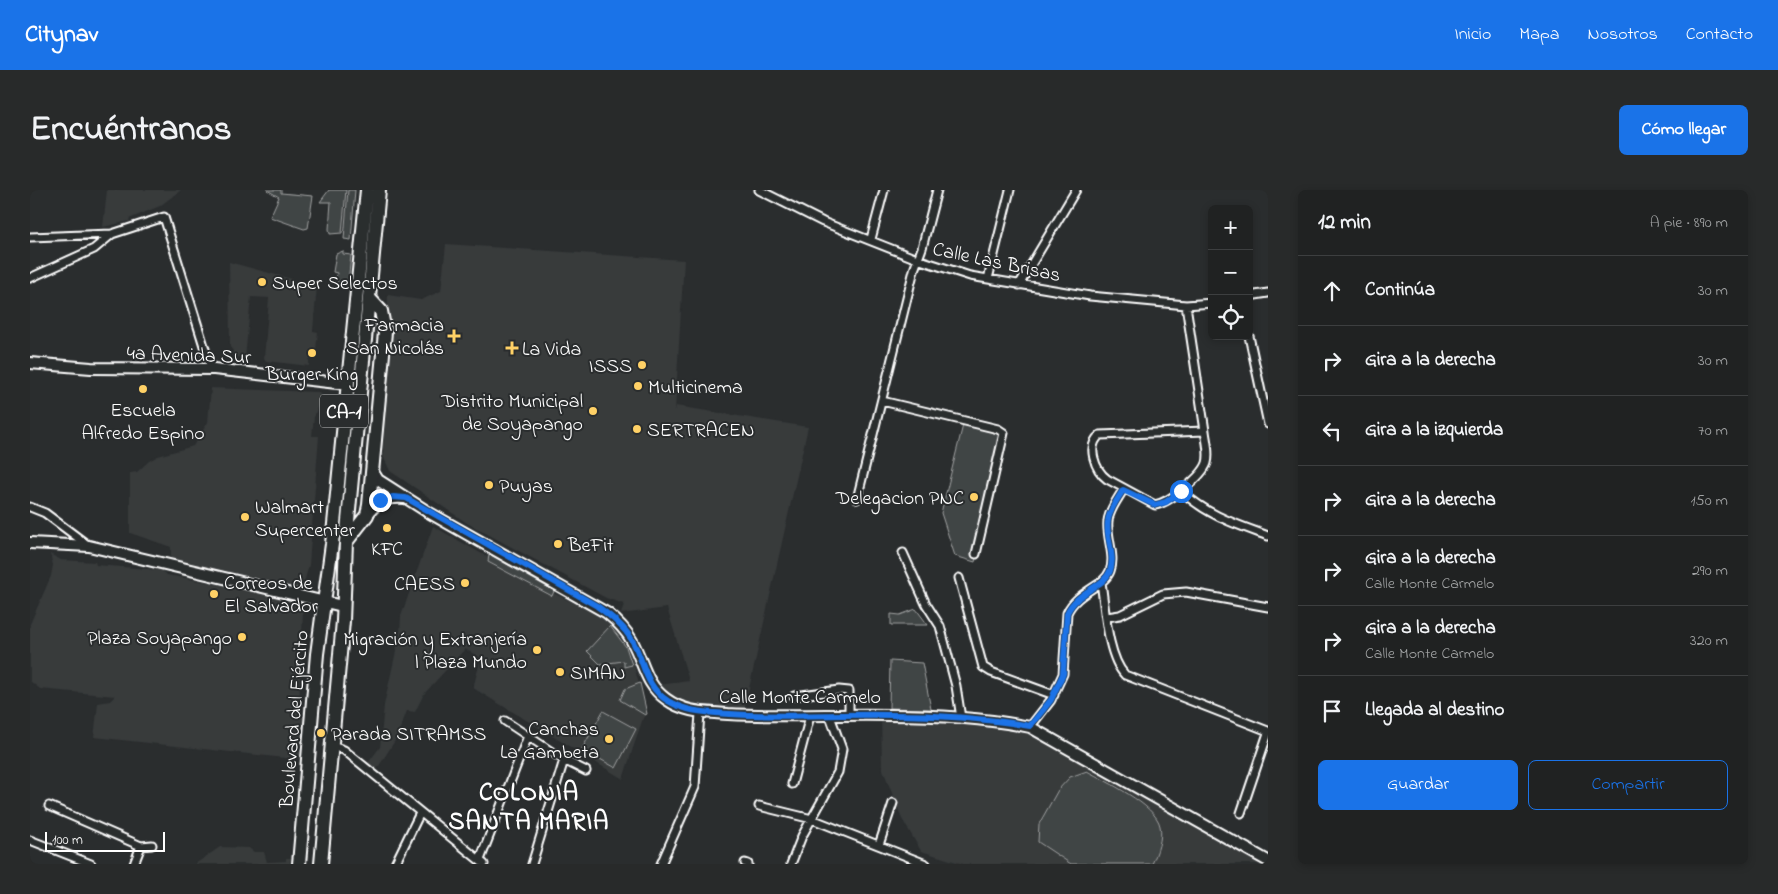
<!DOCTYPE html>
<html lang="es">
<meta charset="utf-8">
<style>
:root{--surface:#202222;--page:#282a2a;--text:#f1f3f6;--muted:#a2a4a5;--line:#3d3f40;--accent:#1a73e8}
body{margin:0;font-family:"Indie Flower",sans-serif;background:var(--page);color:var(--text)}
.controls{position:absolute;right:15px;top:15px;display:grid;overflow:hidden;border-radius:8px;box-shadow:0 2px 8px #0003}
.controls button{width:45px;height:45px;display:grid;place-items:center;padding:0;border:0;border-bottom:1px solid var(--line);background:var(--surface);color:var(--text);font:25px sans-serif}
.scale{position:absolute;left:15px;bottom:12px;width:120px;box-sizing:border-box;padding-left:5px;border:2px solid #fff;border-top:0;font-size:14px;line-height:18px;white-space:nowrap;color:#fff;-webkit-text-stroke:4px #2a2d2e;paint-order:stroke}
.stop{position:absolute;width:15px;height:15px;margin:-11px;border:4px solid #1a73e8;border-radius:50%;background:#fff}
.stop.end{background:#1a73e8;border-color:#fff;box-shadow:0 1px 5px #0008}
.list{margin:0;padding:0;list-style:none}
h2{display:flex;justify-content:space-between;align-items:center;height:65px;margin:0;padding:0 20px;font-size:21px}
h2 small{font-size:16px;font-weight:400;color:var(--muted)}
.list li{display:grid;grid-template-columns:32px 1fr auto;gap:15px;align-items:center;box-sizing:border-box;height:70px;padding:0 20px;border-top:1px solid var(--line)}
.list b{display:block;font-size:19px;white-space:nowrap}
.list p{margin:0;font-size:16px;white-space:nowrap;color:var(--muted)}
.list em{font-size:16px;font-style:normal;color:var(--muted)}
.actions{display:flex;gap:10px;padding:15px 20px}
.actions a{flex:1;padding:11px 0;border:1px solid var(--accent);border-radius:8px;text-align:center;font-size:18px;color:var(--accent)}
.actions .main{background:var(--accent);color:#fff}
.icon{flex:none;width:28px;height:28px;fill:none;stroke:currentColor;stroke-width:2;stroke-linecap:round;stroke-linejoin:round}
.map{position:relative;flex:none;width:1238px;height:674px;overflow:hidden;border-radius:8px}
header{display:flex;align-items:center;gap:30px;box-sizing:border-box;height:70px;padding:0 25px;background:var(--accent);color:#fff}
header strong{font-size:24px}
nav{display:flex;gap:28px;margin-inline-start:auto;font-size:18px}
.intro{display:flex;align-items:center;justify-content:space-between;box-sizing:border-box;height:120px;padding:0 30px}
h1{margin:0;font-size:35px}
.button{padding:12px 22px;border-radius:8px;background:var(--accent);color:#fff;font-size:18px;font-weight:700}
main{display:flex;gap:30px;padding:0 30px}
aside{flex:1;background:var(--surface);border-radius:8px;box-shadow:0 2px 8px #0003}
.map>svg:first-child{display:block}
.built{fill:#373a3b}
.green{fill:#414445;stroke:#a0a2a2}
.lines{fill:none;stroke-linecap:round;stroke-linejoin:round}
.street-casing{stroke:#fff;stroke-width:11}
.secondary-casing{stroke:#fff;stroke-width:14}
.highway-casing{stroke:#fff;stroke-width:16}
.street{stroke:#2a2d2e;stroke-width:7}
.secondary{stroke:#2a2d2e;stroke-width:10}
.highway{stroke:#2a2d2e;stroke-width:12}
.route{stroke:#1a73e8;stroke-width:6}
.poi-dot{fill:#ffd166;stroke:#2a2d2e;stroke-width:2}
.labels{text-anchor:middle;stroke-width:4;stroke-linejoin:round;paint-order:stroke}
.shield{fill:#2a2d2e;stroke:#bfc0c0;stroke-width:1}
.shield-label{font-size:19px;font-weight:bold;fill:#fff}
.street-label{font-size:20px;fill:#fff;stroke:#2a2d2e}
.poi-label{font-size:20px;fill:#fff;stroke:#2a2d2e;text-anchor:start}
.district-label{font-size:25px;font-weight:bold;letter-spacing:1px;fill:#fff;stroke:#2a2d2e}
</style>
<header>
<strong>Citynav</strong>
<nav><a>Inicio</a><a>Mapa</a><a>Nosotros</a><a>Contacto</a></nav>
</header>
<div class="intro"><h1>Encuéntranos</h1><a class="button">Cómo llegar</a></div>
<main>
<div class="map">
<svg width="1238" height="674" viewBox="0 0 1238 674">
<rect width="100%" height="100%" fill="#2a2d2e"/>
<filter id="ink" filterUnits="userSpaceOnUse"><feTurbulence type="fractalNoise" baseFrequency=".02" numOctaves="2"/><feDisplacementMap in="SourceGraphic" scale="10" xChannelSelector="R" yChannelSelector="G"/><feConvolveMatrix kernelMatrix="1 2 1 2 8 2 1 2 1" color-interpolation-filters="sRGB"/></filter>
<g filter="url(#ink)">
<path class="built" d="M77,0H151L130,16L99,29L100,31L73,37Z
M416,54L654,70L645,221L646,216L778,237L714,521L658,516L633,501L628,495L659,491L637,418L591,424L594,414L576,408L437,333L360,281L353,266L358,105L391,110L411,101Z
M199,72L262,89L266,94L287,96L283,141L288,142L285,169H279V176L236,171L234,168L239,108L221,107L215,169L202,166L203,161L200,157Z
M181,198L288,202L292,205L284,227L282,246H289L279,375L274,393L266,400L262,401L141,374V357L100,343V283L107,282L119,271L128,266L163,256L178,232Z
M403,336L512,398L562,421L573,428L587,441L602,468L617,524L613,528L593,589L443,498L451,468L435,459L394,504L385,522L377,521L366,549L344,584L335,577L350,557L354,515L370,443L371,426Z
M20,364L31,370L65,372L66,375L132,380L137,385L251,405L268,410L273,421L269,522L277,523L273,570L64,547L68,513L80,511L85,506L10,499L0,491V434L21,386L23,375Z
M851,525L1000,537L1238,674H933L891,661L872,629L852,577Z
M190,657L219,658L224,662H234L237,672L256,671V668H261L260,674H157H165Z"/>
<path class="green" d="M237,0H251V3L283,6L278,38L274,39L240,27L249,7Z
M299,0H316L312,43L300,44L299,39L301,12H290Z
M318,0H325L321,50L314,49Z
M313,61V64L321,65L318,93L305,92L307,83L303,82L306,64Z
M934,231L972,241L973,253L945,372L925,366L911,323Z
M459,364L524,401L522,406L458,372Z
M886,419L898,435H861V424L870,425Z
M580,436L596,457L602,475L594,477V471L570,474L557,461Z
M860,471L892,473L901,519L859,518Z
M610,493L617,524L615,525L590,510L595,499Z
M573,521L606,539L586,578L552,559Z
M1057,581C1075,591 1126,615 1130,636C1133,648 1127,663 1122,674H1041L1008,652L1009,634L1028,600L1040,587Z"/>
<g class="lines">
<defs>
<path id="street" d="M729,0L793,32L887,69L940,86L1060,106L1156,115L1182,113
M0,47L82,44L134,27L179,172L184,179
M841,49L854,0
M0,88L64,59L82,44
M958,89L980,0
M989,95L1046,0
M1219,106L1238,103
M1156,115L1175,241C1176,250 1180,263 1177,273C1172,287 1140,312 1125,315L1077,289C1065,280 1056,256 1070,245L1175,241
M1219,146L1238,234
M852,211L968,239L974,243L946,364
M1151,301C1179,326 1203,333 1238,346
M827,309L884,80L892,58L907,0
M0,317L15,323L59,356
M873,363L896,414L910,436L926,496L931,528
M929,388L953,477L961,482L1024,505
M1071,392C1075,417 1077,466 1095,485L1238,541
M1077,427L1090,425L1133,404L1156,402L1238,417
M764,506L809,500L819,501V526
M475,531L534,570L556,581
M1000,537L1021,510L1033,484L1037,423C1047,401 1074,397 1080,381C1086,366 1076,347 1078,331C1079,320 1088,309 1093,300
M302,556L314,560L454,674
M762,594L780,526
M19,616L111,656
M729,616L782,629L896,674
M1211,623L1238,543
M0,650L61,674
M849,655L863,613
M450,670L498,546
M715,673L718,674
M104,674L111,656L122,655
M365,674L390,623
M502,674L534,570
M631,674L665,597L670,523
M761,674L772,646L808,582L812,559L800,526"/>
<path id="secondary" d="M0,173L61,178L184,179L316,194
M343,282L348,290L398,322L577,423C587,431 596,440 602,451C614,473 615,494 636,509C655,523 675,522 698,524C752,527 806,524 860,525C907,525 954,528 1000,537L1238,671
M337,325C348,310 356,307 374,308
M0,353L59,356L308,415"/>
<path id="highway" d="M316,352L337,325L339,315L355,142L351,121L339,108
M269,674L287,464L302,354L337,0
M291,674L313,431L316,352L349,0"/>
</defs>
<use href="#street" class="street-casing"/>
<use href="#secondary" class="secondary-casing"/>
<use href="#highway" class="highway-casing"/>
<use href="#street" class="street"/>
<use href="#secondary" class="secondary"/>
<use href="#highway" class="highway"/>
</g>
</g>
<g class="lines" filter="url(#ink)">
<path class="route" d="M350,310L363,307L376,308L567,416C580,426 593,435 602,450C615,472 614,496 638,511C659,523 677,522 700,524C754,528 806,524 860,525C907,525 954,528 1000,536L1021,510L1033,484L1037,423C1047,401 1074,397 1080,381C1086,365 1075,347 1078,331C1079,320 1088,309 1093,300L1125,315L1136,312L1151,301"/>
</g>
<g class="poi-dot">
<circle cx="232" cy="92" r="5"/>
<path d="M421.5 138.5h5v5h5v5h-5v5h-5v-5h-5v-5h5z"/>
<path d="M479.5 150.5h5v5h5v5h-5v5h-5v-5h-5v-5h5z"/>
<circle cx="282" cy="163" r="5"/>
<circle cx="612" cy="175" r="5"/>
<circle cx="608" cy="196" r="5"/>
<circle cx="113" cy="199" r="5"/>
<circle cx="563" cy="221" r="5"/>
<circle cx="607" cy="239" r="5"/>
<circle cx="459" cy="295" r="5"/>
<circle cx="944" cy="307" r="5"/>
<circle cx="215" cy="327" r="5"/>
<circle cx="357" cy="338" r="5"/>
<circle cx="528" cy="354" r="5"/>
<circle cx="435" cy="393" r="5"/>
<circle cx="184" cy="404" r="5"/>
<circle cx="212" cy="447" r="5"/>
<circle cx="507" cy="460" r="5"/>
<circle cx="530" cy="482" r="5"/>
<circle cx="291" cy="543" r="5"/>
<circle cx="579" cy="549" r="5"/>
</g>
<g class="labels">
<rect class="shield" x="290" y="204.5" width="48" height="33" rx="4"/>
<g class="shield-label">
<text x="314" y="228">CA-1</text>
</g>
<g class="street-label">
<text transform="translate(967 71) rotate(12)" y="7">Calle Las Brisas</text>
<text transform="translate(159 164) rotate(2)" y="7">4a Avenida Sur</text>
<text x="770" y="513">Calle Monte Carmelo</text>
<text transform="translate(263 529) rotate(-85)" y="7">Boulevard del Ejército</text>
</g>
<g class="poi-label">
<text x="242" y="99">Super Selectos</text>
<text x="414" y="141" text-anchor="end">Farmacia<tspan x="414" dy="23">San Nicolás</tspan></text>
<text x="492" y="165">La Vida</text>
<text x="602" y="182" text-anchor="end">ISSS</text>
<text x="282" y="190" text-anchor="middle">Burger King</text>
<text x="618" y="203">Multicinema</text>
<text x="553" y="217" text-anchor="end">Distrito Municipal<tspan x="553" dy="23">de Soyapango</tspan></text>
<text x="113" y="226" text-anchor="middle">Escuela<tspan x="113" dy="23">Alfredo Espino</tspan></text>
<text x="617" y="246">SERTRACEN</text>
<text x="469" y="302">Puyas</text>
<text x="934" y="314" text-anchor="end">Delegacion PNC</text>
<text x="225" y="323">Walmart<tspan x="225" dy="23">Supercenter</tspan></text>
<text x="538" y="361">BeFit</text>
<text x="357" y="365" text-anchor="middle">KFC</text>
<text x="194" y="399">Correos de<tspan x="194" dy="23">El Salvador</tspan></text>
<text x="425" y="400" text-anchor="end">CAESS</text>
<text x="202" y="454" text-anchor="end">Plaza Soyapango</text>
<text x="497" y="455" text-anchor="end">Migración y Extranjería<tspan x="497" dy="23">| Plaza Mundo</tspan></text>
<text x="540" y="489">SIMAN</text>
<text x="569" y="545" text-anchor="end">Canchas<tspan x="569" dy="23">La Gambeta</tspan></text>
<text x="301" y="550">Parada SITRAMSS</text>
</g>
<g class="district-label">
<text x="499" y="610">COLONIA<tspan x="499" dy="29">SANTA MARIA</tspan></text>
</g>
</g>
</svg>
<div class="controls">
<button>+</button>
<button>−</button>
<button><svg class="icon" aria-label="locate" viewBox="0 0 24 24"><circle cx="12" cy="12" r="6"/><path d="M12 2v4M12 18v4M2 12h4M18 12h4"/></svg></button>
</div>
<div class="scale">100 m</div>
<div class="stop" style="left:1151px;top:301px"></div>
<div class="stop end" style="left:350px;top:310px"></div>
</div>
<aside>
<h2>12 min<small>A pie · 890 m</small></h2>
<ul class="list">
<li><svg class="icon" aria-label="ahead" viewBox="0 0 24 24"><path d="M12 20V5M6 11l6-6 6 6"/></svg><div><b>Continúa</b></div><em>30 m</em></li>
<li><svg class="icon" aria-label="right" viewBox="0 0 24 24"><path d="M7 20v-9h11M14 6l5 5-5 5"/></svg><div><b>Gira a la derecha</b></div><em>30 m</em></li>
<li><svg class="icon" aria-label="left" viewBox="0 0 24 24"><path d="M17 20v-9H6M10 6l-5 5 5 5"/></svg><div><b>Gira a la izquierda</b></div><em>70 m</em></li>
<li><svg class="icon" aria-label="right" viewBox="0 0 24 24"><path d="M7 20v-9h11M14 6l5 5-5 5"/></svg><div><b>Gira a la derecha</b></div><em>150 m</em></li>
<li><svg class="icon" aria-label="right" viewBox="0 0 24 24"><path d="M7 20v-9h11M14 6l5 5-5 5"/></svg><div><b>Gira a la derecha</b><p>Calle Monte Carmelo</p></div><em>290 m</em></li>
<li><svg class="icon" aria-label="right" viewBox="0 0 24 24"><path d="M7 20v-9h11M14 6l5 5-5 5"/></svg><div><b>Gira a la derecha</b><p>Calle Monte Carmelo</p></div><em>320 m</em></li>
<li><svg class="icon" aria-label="arrive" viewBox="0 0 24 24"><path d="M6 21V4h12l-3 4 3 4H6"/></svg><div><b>Llegada al destino</b></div></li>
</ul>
<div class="actions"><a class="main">Guardar</a><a>Compartir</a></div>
</aside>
</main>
